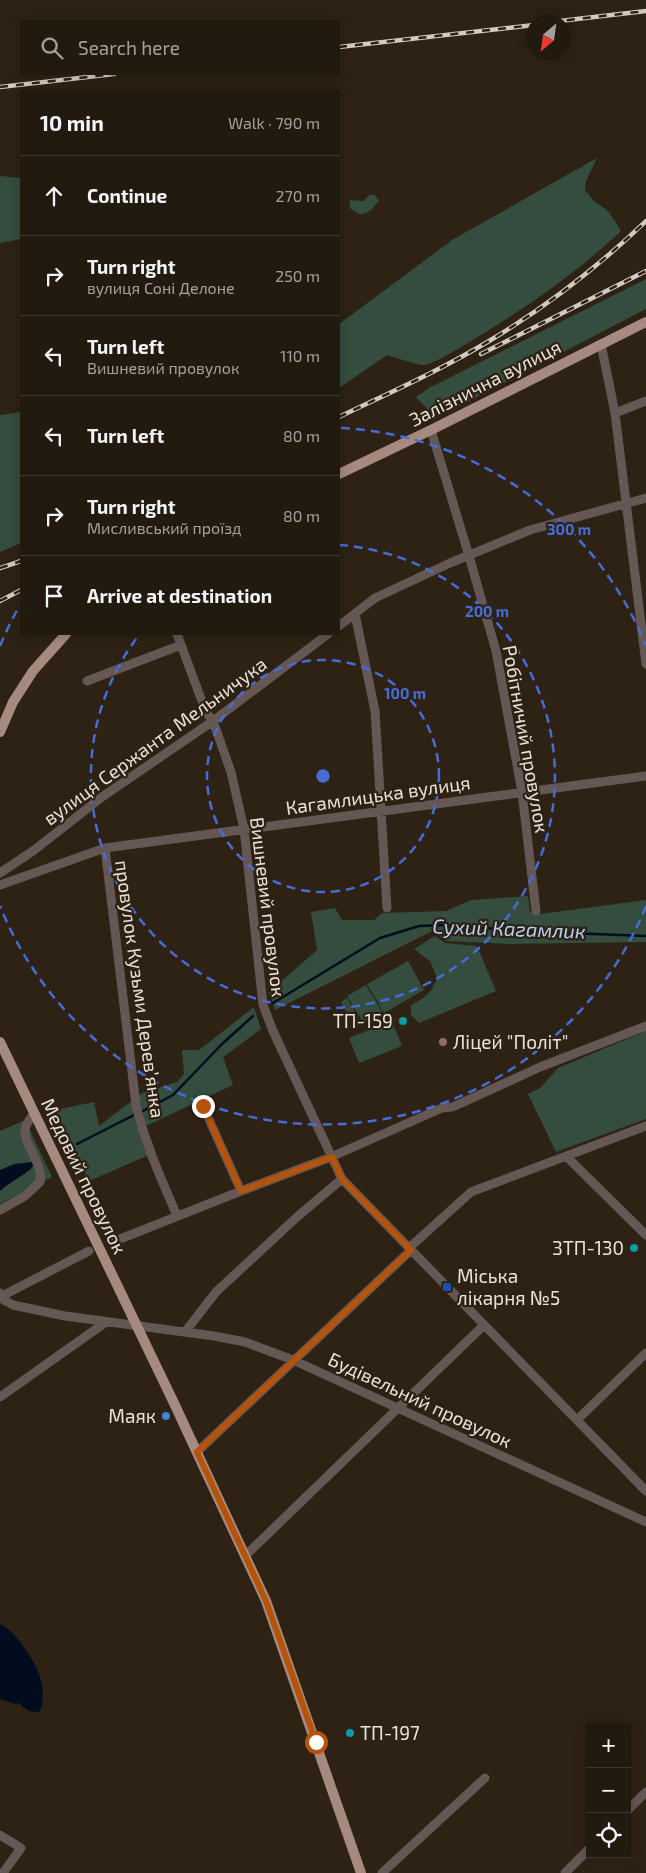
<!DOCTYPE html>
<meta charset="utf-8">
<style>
:root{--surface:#221a0f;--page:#2e271d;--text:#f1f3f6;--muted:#a2a19e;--line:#3f382f}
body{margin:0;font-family:"Exo 2",sans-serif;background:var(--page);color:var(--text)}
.controls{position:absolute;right:15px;bottom:15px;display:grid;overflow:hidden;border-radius:0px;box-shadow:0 2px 12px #0003}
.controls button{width:45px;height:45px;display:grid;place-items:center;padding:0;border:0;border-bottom:1px solid var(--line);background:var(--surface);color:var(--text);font:25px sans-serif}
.compass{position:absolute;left:526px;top:15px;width:45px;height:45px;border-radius:50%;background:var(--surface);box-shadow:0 2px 12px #0003;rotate:209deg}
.stop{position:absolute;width:15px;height:15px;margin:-11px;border:4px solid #b45309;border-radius:50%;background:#fff}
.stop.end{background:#b45309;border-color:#fff;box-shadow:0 1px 5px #0008}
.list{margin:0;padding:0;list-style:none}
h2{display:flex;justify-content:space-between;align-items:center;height:65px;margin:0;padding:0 20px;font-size:21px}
h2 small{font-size:16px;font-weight:400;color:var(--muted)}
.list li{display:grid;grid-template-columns:32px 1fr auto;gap:15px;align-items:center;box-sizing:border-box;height:80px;padding:0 20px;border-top:1px solid var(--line)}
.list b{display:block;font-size:19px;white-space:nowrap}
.list p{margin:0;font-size:16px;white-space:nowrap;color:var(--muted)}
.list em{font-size:16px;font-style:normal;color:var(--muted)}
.icon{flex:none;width:28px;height:28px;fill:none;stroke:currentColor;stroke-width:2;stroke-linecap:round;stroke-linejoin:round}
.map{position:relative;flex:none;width:646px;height:1873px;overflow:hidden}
.search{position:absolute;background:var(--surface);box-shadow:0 2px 12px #0003;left:20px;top:20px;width:320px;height:55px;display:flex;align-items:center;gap:12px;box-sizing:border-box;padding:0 18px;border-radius:0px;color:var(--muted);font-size:19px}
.panel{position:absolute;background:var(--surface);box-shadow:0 2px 12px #0003;left:20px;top:90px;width:320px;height:545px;border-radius:0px}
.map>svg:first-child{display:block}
.green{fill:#344d3e}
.water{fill:#020c1f}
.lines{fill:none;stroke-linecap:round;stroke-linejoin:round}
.stream{stroke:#020c1f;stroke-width:2.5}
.minor{stroke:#655753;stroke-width:9}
.major{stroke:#a68a80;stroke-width:10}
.rail-casing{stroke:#d3cbc2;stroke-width:4.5}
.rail{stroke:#2d2214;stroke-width:2.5;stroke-dasharray:8;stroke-linecap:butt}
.route{stroke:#b45309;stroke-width:6}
.ring{fill:none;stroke:#466cd8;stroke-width:2.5;stroke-dasharray:9 6}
.culture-dot{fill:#0f9aa8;stroke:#2d2214;stroke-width:2}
.education-dot{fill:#8d6e63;stroke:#2d2214;stroke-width:2}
.transit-dot{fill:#1a4fb4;stroke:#2d2214;stroke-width:2}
.shop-dot{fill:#3f7fe0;stroke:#2d2214;stroke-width:2}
.labels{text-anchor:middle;stroke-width:4.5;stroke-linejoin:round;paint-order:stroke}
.street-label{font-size:19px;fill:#eae3da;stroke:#2d2214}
.poi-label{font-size:19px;fill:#eae3da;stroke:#2d2214;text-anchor:end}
.water-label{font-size:20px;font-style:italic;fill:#b6d1f6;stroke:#2d2214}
.centre{fill:#466cd8;stroke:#2d2214;stroke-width:2.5}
.ring-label{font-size:15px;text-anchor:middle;font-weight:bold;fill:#466cd8;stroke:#2d2214;stroke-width:4.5;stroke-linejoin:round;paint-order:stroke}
</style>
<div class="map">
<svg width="646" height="1873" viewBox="0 0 646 1873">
<rect width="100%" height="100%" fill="#2d2214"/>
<path class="green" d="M597,158L586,181L585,190L594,201L608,211L620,229V232C574,275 523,310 468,343C459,348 434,364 424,365C417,365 394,357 387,355L339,388V324L452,240Z
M0,176L21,178V239L0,243Z
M370,195H375L379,201C370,212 362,220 350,208V200L363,201Z
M646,279V309L452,410L435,417L416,397L429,388Z
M21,412V543L0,552V415Z
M528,896L530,912L540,914L646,900V942L510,944L446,941L432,931L275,1010L269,992L317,950L311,912L335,908L342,920H374L382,913L446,911L471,900Z
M435,936L445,943L477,946L496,991L419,1023L411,1015V1005C426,997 431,994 437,978L430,961L414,949Z
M408,961L424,990L384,1013L367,984Z
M366,985L383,1013L364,1024L347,996Z
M347,998L358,1017L351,1020L341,1002Z
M254,1007L261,1029L223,1057L233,1085L146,1126L156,1152L89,1181L55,1110L94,1102L99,1126L142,1093L177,1082L184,1074L182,1050H199Z
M392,1021L402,1046L359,1063L349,1038Z
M646,1031V1119L556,1152L528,1094L540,1088L558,1068Z
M25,1120L52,1177L0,1204V1191L10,1182L32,1169L15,1164L0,1170V1131Z"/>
<path class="water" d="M32,1162L35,1163C30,1173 9,1182 0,1191V1170L15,1164Z
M0,1624C8,1628 15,1635 20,1642C36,1663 49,1685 40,1711C31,1714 25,1709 19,1703L14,1704L0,1699Z"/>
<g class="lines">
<path class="stream" d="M273,1003L380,938L419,926L443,925L542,932L646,936
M141,1112L173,1095L222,1044L253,1016
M77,1144L136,1114"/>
<path class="minor" d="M601,344L615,413L646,664
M615,413L646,401
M431,430L469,556L496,651L522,792L536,911
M355,614L375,711L387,908
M339,626L375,598L450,563L530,530L646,498
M177,634L206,712L213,721L231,772L244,829L263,1005L273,1031L342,1179L646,1491
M87,681L181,645
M105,848L136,1105C145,1144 162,1180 177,1216
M0,873L33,851L102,797L213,721L328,634
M0,885L105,848L646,776
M203,1106L241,1191
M455,1106L540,1067L646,1026
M566,1156L646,1235
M0,1210L25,1196L40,1182C44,1162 20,1143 26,1126C28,1121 32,1117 34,1113
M115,1241L241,1191L331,1157L442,1108L452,1107
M409,1248L471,1192L646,1126
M0,1293L4,1300L13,1305L65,1316L214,1336L245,1342L293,1360L646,1522
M0,1297L89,1251
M185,1332L216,1292L297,1217L342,1179
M0,1397L106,1322
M577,1420L646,1353
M197,1452L411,1250
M246,1555L484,1325
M627,1811L646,1792
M0,1835L21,1848L3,1873
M382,1873L485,1778
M565,1873L590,1848"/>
<path class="major" d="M339,474L431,430L646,322
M0,732L13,702L33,671L66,634
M0,1042L173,1401L266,1601L361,1873"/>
<defs>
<path id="rail" d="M551,22L646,11
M339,47L534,25
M0,87L114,74
M481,354L646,271
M339,417C389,393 441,370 489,341C546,307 598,267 646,221
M0,568L21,561
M0,601L21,590"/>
</defs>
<use href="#rail" class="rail-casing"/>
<use href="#rail" class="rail"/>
</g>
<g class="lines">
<path class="route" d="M203,1106L241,1191L332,1157L342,1179L411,1250L197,1452L266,1601L316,1742"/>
</g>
<g class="ring">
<circle cx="323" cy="776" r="116"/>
<path d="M339 545A232 232 0 1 1 139 635"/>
<path d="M646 906A348 348 0 0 1 0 906M0 646A348 348 0 0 1 20 605M341 428A348 348 0 0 1 646 646"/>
</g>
<g class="culture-dot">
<circle cx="403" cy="1021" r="5"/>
<circle cx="634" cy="1248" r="5"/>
<circle cx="350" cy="1733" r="5"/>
</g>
<circle class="education-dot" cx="443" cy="1042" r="5"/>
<rect class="transit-dot" x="442" y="1282" width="10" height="10" rx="2.5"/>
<circle class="shop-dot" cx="166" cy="1416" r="5"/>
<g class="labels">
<g class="street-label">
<text transform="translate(485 383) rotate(-27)" y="7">Залізнична вулиця</text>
<text transform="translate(526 739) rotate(80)" y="7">Робітничий провулок</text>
<text transform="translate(155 741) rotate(-36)" y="7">вулиця Сержанта Мельничука</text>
<text transform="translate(378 795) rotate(-8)" y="7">Кагамлицька вулиця</text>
<text transform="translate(268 907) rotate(83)" y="7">Вишневий провулок</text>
<text transform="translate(140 989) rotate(82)" y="7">провулок Кузьми Деревʼянка</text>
<text transform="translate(84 1176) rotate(64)" y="7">Медовий провулок</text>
<text transform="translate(420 1400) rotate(25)" y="7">Будівельний провулок</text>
</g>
<g class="poi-label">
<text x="393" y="1028">ТП-159</text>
<text x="453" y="1049" text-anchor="start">Ліцей "Політ"</text>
<text x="624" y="1255">ЗТП-130</text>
<text x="457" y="1283" text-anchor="start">Міська<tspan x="457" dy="22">лікарня №5</tspan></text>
<text x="156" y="1423">Маяк</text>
<text x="360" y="1740" text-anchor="start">ТП-197</text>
</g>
<g class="water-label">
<text transform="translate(509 929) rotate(2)" y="7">Сухий Кагамлик</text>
</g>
</g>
<circle cx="323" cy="776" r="8" class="centre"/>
<g class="ring-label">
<text x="569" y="535">300 m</text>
<text x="487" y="617">200 m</text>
<text x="405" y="699">100 m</text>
</g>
</svg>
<div class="controls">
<button>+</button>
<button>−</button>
<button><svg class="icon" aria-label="locate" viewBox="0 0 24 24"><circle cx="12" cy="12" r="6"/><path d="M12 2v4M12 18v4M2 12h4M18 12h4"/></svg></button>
</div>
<svg class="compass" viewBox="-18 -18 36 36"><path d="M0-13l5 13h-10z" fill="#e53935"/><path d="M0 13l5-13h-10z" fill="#a2a19e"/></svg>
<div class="stop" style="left:316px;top:1742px"></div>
<div class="stop end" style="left:203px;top:1106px"></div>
<div class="search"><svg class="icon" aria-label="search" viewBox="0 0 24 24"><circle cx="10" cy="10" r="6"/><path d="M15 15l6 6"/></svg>Search here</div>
<section class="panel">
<h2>10 min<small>Walk · 790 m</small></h2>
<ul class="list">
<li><svg class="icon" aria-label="ahead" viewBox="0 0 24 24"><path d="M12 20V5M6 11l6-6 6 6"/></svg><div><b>Continue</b></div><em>270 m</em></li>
<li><svg class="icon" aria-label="right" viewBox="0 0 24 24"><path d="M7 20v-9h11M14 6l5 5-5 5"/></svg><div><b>Turn right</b><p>вулиця Соні Делоне</p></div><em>250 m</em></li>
<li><svg class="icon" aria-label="left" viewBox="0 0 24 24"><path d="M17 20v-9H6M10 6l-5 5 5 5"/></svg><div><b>Turn left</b><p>Вишневий провулок</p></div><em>110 m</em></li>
<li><svg class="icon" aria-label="left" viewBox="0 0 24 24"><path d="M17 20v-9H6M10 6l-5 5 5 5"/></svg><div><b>Turn left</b></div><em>80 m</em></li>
<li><svg class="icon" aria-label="right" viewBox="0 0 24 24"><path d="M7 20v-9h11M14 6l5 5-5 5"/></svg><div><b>Turn right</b><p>Мисливський проїзд</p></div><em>80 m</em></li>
<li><svg class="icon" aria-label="arrive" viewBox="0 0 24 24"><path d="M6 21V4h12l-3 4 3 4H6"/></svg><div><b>Arrive at destination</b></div></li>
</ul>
</section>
</div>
